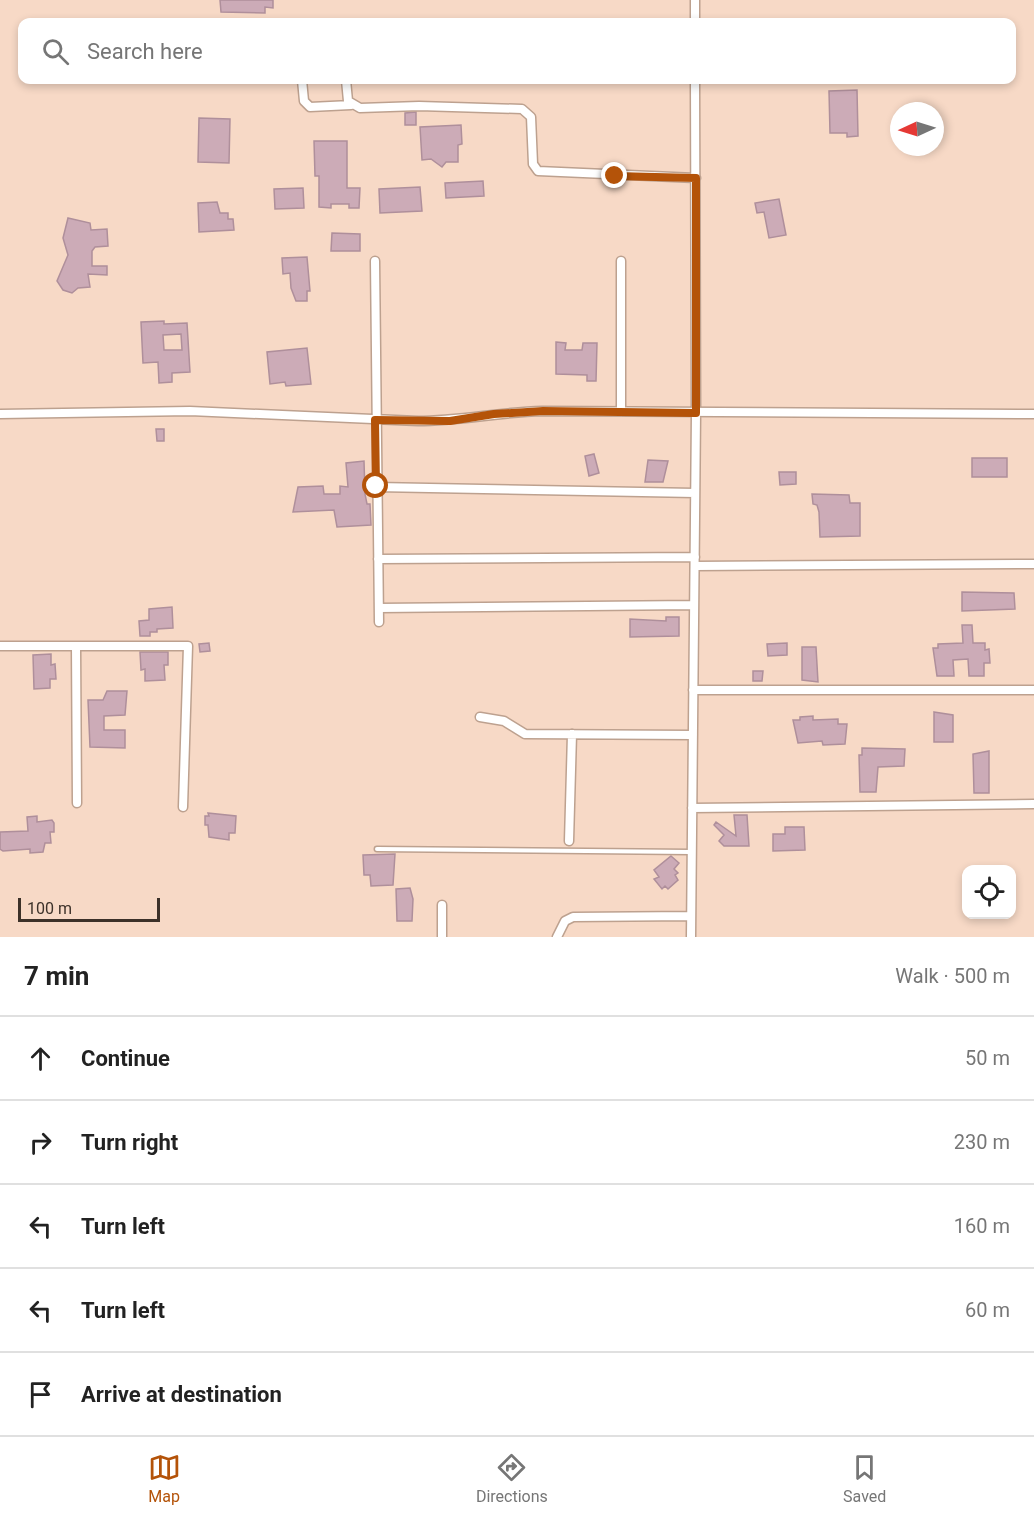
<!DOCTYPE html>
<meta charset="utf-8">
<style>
:root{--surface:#fff;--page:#f2f2f2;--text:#222;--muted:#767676;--line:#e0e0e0;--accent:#b45309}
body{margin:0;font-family:Roboto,sans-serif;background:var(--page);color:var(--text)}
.controls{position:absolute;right:18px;bottom:18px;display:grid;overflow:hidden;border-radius:12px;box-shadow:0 3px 9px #0003}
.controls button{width:54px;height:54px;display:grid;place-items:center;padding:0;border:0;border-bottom:2px solid var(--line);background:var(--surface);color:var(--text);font:30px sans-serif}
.compass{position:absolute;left:890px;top:102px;width:54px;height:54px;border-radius:50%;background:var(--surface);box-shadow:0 3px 9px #0003;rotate:266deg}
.scale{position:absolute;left:18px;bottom:15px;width:142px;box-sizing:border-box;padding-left:6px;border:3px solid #3c3129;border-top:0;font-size:16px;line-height:21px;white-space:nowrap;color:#3c3129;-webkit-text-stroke:4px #f7d9c6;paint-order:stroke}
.stop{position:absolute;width:18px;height:18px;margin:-14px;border:4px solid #b45309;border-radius:50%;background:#fff}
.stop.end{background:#b45309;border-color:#fff;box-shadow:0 2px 6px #0008}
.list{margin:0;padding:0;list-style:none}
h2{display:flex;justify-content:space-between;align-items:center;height:78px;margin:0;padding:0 24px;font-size:26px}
h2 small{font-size:20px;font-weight:400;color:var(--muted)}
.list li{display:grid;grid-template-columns:39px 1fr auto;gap:18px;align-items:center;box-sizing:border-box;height:84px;padding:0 24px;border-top:2px solid var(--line)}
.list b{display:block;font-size:22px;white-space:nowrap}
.list em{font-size:20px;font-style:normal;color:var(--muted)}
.icon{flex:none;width:33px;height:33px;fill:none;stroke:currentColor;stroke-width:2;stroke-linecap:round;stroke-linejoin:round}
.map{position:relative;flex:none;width:1034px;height:937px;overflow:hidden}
.search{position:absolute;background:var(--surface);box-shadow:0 3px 9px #0003;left:18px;right:18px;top:18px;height:66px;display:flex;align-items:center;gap:15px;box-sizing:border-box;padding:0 21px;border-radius:12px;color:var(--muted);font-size:22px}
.sheet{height:498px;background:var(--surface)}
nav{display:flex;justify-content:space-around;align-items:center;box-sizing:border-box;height:84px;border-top:2px solid var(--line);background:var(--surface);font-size:16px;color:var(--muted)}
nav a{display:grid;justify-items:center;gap:3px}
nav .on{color:var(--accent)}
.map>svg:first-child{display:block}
.building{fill:#ccabb7;stroke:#af8f9b;stroke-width:1.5;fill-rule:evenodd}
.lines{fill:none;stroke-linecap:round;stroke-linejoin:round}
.lane-casing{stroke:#bda18f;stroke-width:7}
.street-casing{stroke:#bda18f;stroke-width:11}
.lane{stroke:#fff;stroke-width:4}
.street{stroke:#fff;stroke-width:8}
.route{stroke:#b45309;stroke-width:8}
</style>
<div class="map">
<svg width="1034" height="937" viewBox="0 0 1034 937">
<rect width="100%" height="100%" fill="#f7d9c6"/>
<path class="building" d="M220,0H273V8L265,7V13L221,12Z
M857,90L858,136L847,137V133H830L829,91Z
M416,112V125H405V113Z
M199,118L230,119L229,163L198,162Z
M461,125L462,144L458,145V162H446L442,167L431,159L422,160L420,127Z
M314,141H347V188H360L359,208H349V204H331V208L319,207V176H315Z
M483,181L484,196L446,198L445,183Z
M420,187L422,211L380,213L379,189Z
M303,188L304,208L275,209L274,189Z
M779,199L786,235L769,238L764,212L757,213L755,203Z
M217,202L220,213H228V219H233L234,230L199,232L198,203Z
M68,218L90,223L91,230L107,229L108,246L95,247L92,251V266H107V275L88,274L90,287L78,288L72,293L63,290L57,281L68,255L63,238Z
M332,233L360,234V251H331Z
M307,257L310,291H307V301H296L291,288L290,273L283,274L282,258Z
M164,321V324L187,323L190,372L172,373V382L159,383L158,362L143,363L141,322ZM181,334L182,350H164L163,335Z
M556,342L566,343L565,350H582L583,343H597L596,381H587V375L556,374Z
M307,348L311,384L286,386L285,382L270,384L267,352Z
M156,429H164V441H157Z
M594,454L599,473L589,476L585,456Z
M972,458H1007V477H972Z
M648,460L668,461L663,482H645Z
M364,461L365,494L367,504H370L371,525L337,527L334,510L293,512L298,487L323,486L324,494H340V486L348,487L346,463Z
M779,472H796V484L780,485Z
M812,494L849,495L850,503H860V536L820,537L819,512L817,505L813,504Z
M962,592L1014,593L1015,609L962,611Z
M172,607L173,628L157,629V632H150V636H140L139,621L149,620V609Z
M666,617H679V636L630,637V619L666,621Z
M962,625H972L973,643H985V650L989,649L990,663H984V676H969L968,659L953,660L954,676H937L933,648H938V644L963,643Z
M209,643L210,651L200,652L199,644Z
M787,643V655L768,656L767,644Z
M802,647H816L818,682L802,680Z
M140,652H168V665H164L165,680L145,681V669L141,670Z
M51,654V665L55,664L56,679H50V688L34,689L33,655Z
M753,671H763L762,681H753Z
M107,691H127L125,715L104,716V730H125V748L90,747L88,700H103Z
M934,712L953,715V742H934Z
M813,716V720L838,719V724H847L845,744L823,745L822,741L798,743L793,720H800V717Z
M862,748L905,749L904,766L878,767L876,792H860L859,755H862Z
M989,751V793H974L973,754Z
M208,813L236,816L235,833H229V840L209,837L208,825H205V816H209Z
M734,815H747L749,846H724L719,841L724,835L714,825L716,822L736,836Z
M37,816V822L52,820L54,823V832H50L51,843H45L43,852L30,853V849L3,851L0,849V832L28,831L27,817Z
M785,827H804L805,850L773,851V834H785Z
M395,854L393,885L371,886L370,875H364L363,855Z
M671,856L679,863L674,869L678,873L675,875L678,880L668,889L665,886L662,889L654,879L659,877L654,870Z
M410,888L413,899L412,921H397L396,889Z"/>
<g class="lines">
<defs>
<path id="lane" d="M377,849L691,852"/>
<path id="street" d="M695,0V22
M302,80L304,101L310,107L351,105
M346,80L348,101L360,108L419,106L522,109L531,117L533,164L538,171L696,178
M375,261L379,622
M621,411V261
M0,414L190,411L418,421C460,421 500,412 542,411L1034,414
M376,487L695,493
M378,559L695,557
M695,566L1034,564
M379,608L694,605
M0,646H188L183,807
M76,646L77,803
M693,690H1034
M480,717L504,721L525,734L693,735
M692,808L1034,804
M569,841L572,734
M442,937V905
M557,937L565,921L573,917L691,916
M691,937L696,413L695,80"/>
</defs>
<use href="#lane" class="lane-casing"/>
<use href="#street" class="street-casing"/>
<use href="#lane" class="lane"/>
<use href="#street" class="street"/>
</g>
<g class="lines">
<path class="route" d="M376,486L375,420L450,421L494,414L543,411L696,413V178L615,176"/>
</g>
</svg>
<div class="controls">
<button><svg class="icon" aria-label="locate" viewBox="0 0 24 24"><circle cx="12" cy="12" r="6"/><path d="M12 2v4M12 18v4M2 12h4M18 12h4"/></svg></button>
</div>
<svg class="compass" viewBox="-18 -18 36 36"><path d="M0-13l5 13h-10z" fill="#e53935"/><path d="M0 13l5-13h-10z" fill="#767676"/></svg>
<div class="scale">100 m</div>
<div class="stop" style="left:376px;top:486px"></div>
<div class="stop end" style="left:615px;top:176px"></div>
<div class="search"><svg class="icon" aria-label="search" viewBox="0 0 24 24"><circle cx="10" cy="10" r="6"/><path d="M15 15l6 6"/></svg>Search here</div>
</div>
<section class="sheet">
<h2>7 min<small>Walk · 500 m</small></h2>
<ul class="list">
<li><svg class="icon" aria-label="ahead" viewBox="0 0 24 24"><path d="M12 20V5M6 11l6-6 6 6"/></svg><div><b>Continue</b></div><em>50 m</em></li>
<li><svg class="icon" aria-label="right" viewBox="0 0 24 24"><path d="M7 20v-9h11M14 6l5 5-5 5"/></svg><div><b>Turn right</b></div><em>230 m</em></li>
<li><svg class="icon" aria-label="left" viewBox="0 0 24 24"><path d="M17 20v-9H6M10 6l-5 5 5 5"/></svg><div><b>Turn left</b></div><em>160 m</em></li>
<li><svg class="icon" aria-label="left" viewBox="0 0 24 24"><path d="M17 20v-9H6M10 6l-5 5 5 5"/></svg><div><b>Turn left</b></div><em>60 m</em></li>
<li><svg class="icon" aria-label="arrive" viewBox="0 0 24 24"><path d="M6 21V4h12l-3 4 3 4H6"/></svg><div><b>Arrive at destination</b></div></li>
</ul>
</section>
<nav>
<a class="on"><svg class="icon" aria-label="map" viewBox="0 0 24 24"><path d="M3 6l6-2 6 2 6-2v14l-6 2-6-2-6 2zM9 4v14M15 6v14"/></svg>Map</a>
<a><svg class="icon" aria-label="directions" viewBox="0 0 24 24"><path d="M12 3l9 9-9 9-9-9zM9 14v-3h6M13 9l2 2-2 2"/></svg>Directions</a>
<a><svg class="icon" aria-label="saved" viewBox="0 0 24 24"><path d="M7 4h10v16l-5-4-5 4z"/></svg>Saved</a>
</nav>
